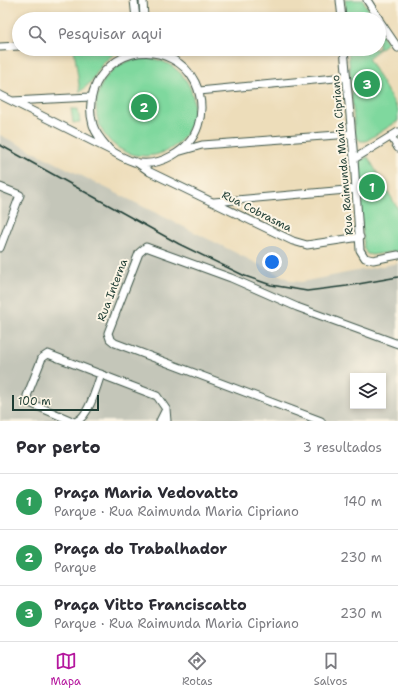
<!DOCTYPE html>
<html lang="pt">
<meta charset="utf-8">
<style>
:root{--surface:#fff;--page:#f2f2f3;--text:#2b2b33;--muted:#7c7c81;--line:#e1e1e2;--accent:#b5179e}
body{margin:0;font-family:"Shantell Sans",sans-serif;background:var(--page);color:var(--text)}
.controls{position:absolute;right:12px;bottom:12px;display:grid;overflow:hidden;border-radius:0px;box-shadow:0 2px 6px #0003}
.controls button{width:36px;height:36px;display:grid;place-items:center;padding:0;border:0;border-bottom:1px solid var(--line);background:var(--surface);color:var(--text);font:20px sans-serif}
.scale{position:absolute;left:12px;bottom:10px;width:87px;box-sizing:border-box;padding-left:4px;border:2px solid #1f3d34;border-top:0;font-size:11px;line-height:14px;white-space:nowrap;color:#1f3d34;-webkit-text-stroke:3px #fcf5e5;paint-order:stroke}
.you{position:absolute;left:272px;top:262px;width:14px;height:14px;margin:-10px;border:3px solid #fff;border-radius:50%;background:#1a73e8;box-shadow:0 0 0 6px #1a73e833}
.badge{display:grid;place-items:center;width:26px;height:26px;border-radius:50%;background:var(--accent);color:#fff;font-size:13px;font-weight:700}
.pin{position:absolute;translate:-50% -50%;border:2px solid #fff;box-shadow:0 1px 4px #0006}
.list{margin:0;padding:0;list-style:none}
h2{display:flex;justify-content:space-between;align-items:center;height:52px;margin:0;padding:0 16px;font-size:17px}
h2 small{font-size:13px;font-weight:400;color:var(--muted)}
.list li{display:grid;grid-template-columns:26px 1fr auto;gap:12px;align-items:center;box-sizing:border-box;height:56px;padding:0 16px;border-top:1px solid var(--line)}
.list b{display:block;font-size:15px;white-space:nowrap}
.list p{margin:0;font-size:13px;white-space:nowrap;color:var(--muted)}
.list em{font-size:13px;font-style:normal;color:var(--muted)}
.icon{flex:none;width:22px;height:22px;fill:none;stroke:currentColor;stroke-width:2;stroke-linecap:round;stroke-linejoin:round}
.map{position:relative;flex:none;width:398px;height:421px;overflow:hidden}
.search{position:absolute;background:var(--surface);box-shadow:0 2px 6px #0003;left:12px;right:12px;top:12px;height:44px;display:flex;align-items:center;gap:10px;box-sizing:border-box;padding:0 14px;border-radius:22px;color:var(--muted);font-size:15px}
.sheet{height:220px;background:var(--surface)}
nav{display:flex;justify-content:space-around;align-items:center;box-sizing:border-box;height:56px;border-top:1px solid var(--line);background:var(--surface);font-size:11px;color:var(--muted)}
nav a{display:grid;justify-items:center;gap:2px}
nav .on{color:var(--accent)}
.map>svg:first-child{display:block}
.industrial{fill:#c4c6b9;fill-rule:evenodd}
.green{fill:#7fd89e;stroke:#4f8a69}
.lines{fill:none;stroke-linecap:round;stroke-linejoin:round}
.minor-casing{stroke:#3e5548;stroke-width:9}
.minor{stroke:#fff;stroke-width:7}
.rail{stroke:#1f3d34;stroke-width:1.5}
.labels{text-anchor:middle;stroke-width:4;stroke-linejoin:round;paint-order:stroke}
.street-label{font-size:11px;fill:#1f3d34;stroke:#fcf5e5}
</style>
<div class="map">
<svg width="398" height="421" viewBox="0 0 398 421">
<rect width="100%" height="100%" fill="#fcf5e5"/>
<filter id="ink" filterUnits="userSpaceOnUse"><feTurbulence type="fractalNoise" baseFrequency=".025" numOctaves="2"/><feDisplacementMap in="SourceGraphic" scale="8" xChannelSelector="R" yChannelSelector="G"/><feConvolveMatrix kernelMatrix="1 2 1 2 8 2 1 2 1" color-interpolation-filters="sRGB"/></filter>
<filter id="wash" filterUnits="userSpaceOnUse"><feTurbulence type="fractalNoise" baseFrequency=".012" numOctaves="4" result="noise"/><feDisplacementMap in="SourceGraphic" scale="16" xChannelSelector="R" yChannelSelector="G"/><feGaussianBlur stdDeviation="0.9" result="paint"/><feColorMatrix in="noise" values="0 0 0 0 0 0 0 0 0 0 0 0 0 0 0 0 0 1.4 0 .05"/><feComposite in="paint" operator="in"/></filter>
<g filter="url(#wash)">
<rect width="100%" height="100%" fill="#edddba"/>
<path class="industrial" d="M0,135L292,281L301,282L398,263V421H0ZM353,376H383V406H353Z"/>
<path class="green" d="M345,0H363L374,19H346Z
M379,29L387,43L368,58L398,110V121L366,141H360L355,135L348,49H379Z
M74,49H120L103,63L91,82L80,92Z
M96 107a49 49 0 1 1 98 0a49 49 0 1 1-98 0Z
M71,109H78L80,122L73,123Z
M368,157L398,209V251L372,255L367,254L364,249L357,165L360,160Z"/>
</g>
<g filter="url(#ink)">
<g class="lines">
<defs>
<path id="minor" d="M134,0L136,19
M143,0L144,19
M340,0L342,19
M367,0L379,19
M379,20L398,48
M0,47L19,46
M344,49L354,159L360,250L365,258L373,260L398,255
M199,91L346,77
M0,95L110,150C118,155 125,159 134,162C159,168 190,151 198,126C203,111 202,97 195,82C190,72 182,64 172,59C128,36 79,77 93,125C96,135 103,142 110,150
M12,101L91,97
M391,136L398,148
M181,151L202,145L351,134
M354,159L398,132
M136,162L150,172L293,241L307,245L360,237
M0,187L20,195L0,248
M214,202L357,189
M72,421L30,403L27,396L42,358L48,354L157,396L166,409L167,421
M77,421C89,416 97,386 101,374
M160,421L166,409
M321,421L115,343L110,339L108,333L139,253L146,247L231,278L297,307L398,344"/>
</defs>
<use href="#minor" class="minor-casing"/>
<use href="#minor" class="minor"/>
<path class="rail" d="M0,145L179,244L245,276L271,285L307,291L347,286L398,277"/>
</g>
</g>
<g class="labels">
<g class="street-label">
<text transform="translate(342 155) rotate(-95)" y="4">Rua Raimunda Maria Cipriano</text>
<text transform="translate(257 211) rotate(27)" y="4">Rua Cobrasma</text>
<text transform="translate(112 290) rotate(-69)" y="4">Rua Interna</text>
</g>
</g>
</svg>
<div class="controls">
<button><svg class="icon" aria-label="layers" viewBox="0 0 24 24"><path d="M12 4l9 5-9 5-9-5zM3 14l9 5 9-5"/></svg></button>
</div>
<div class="scale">100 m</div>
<div class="you"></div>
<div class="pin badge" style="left:372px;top:187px;background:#2e9e5b">1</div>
<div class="pin badge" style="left:144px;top:107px;background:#2e9e5b">2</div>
<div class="pin badge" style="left:367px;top:84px;background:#2e9e5b">3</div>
<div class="search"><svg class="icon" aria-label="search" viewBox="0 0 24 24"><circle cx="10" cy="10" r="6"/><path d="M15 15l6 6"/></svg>Pesquisar aqui</div>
</div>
<section class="sheet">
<h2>Por perto<small>3 resultados</small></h2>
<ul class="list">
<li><span class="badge" style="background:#2e9e5b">1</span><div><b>Praça Maria Vedovatto</b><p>Parque · Rua Raimunda Maria Cipriano</p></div><em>140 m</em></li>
<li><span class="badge" style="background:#2e9e5b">2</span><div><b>Praça do Trabalhador</b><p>Parque</p></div><em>230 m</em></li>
<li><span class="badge" style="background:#2e9e5b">3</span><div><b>Praça Vitto Franciscatto</b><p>Parque · Rua Raimunda Maria Cipriano</p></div><em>230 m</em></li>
</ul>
</section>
<nav>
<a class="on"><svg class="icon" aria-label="map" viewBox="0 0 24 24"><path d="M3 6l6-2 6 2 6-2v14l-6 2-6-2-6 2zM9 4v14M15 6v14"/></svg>Mapa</a>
<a><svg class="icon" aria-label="directions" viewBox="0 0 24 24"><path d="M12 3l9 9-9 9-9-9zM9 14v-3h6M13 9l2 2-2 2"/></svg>Rotas</a>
<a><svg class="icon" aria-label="saved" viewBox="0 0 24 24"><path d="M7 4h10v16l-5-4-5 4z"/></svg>Salvos</a>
</nav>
